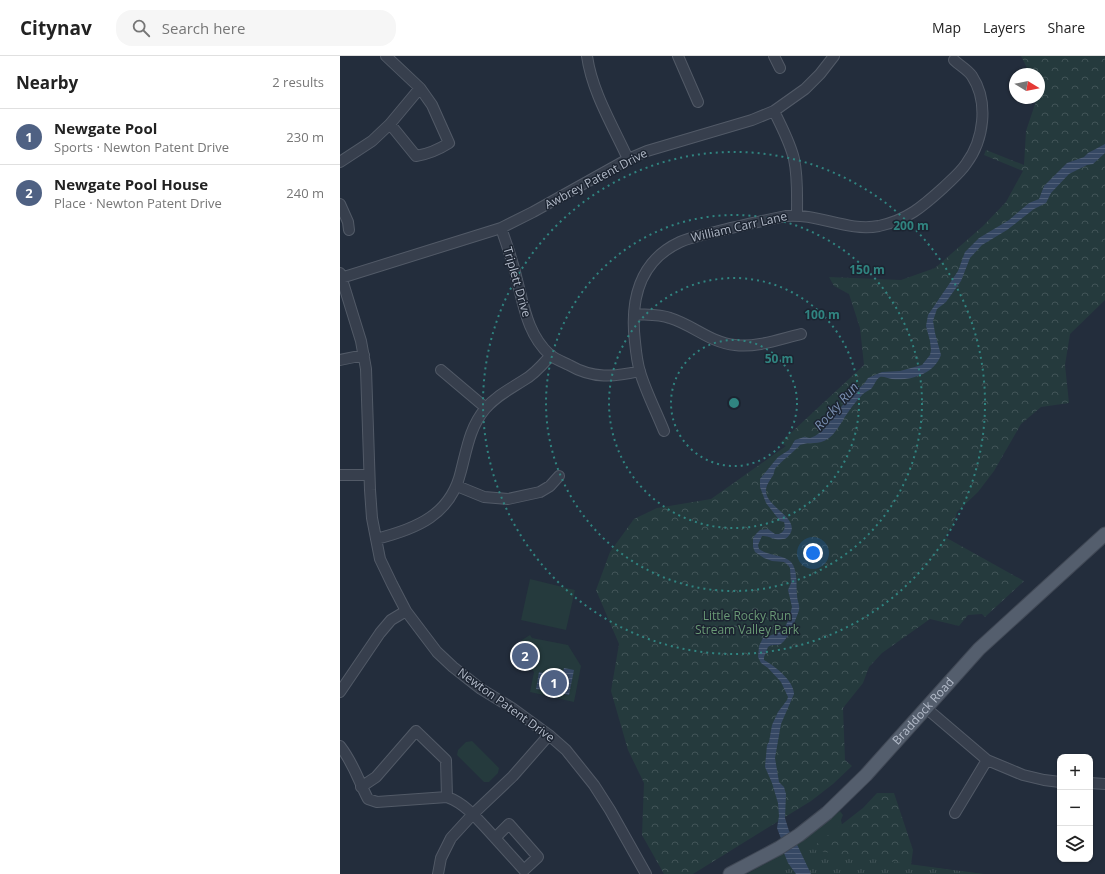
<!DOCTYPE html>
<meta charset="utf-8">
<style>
:root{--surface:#fff;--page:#f6f6f6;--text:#222;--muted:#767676;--line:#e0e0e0;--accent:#4f6183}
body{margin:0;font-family:"Open Sans",sans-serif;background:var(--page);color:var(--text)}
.controls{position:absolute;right:12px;bottom:12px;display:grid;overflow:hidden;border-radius:8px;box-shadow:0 1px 3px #0004}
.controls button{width:36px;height:36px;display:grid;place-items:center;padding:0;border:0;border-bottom:1px solid var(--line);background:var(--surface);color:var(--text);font:20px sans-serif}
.compass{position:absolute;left:669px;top:12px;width:36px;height:36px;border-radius:50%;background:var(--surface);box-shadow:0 1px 3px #0004;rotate:100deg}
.you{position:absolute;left:473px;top:497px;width:14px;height:14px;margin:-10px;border:3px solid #fff;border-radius:50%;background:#1a73e8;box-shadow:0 0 0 6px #1a73e833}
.badge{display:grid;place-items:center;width:26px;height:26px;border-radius:50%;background:var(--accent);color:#fff;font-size:13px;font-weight:700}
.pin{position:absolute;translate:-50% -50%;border:2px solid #fff;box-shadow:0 1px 4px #0006}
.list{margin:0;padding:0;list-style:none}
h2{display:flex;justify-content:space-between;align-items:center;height:52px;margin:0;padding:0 16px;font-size:17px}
h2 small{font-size:13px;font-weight:400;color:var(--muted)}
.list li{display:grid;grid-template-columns:26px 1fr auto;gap:12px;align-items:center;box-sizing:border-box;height:56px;padding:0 16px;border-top:1px solid var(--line)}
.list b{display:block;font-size:15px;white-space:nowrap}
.list p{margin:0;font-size:13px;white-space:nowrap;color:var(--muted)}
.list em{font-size:13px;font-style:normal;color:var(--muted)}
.icon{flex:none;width:22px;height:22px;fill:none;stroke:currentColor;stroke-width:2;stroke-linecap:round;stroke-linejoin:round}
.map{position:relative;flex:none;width:765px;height:818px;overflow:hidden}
header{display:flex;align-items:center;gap:24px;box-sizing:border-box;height:56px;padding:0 20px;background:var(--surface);border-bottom:1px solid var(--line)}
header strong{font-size:19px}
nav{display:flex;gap:22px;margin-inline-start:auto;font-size:14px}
.search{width:280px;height:36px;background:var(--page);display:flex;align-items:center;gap:10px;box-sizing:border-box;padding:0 14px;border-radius:16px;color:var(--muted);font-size:15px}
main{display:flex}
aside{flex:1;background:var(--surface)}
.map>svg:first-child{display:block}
.grass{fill:#253a3d}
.forest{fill:url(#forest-crowns)}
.park{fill:url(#park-tufts)}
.water{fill:url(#water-rules)}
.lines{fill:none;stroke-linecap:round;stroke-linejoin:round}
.minor-casing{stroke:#525a67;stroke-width:12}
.major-casing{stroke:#404855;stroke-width:15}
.minor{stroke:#373f4d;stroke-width:10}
.major{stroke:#545e6d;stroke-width:13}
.ring{fill:none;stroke:#308480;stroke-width:2;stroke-dasharray:2 4}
.labels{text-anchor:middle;stroke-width:3;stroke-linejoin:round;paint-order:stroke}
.street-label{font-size:12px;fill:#b2bac8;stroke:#1c2431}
.park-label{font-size:12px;fill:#699975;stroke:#1c2431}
.water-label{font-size:13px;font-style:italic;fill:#798fb1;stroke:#1c2431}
.centre{fill:#308480;stroke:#1c2431;stroke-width:2}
.ring-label{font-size:12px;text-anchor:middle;font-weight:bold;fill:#308480;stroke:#1c2431;stroke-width:3;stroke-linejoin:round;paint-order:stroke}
</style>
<header>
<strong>Citynav</strong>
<div class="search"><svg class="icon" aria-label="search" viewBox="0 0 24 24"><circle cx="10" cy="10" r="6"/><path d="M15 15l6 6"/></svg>Search here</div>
<nav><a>Map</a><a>Layers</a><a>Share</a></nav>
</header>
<main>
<aside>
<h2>Nearby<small>2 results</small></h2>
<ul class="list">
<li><span class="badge">1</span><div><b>Newgate Pool</b><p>Sports · Newton Patent Drive</p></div><em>230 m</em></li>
<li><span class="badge">2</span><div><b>Newgate Pool House</b><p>Place · Newton Patent Drive</p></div><em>240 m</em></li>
</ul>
</aside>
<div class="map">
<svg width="765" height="818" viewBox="0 0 765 818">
<defs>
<pattern id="forest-crowns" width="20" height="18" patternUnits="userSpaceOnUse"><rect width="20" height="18" fill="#253a3d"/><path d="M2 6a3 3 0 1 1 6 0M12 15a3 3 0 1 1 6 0" fill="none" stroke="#425458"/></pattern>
<pattern id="park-tufts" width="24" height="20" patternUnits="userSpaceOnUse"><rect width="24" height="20" fill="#253a3d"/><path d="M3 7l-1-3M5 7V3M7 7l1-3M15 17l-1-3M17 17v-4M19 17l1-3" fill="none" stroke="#425458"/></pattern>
<pattern id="water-rules" width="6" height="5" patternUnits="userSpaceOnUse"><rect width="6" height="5" fill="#364864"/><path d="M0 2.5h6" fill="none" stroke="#516079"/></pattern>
</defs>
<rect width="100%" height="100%" fill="#232d3c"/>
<path class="grass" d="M190,523L235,534L226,574L181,564Z
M190,579L192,582L228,589L241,610L234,646L190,636L194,616L190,611L196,608L182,584Z
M132,685L159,712L158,717L149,726H144L117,699L118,694L126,686Z
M500,755L503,759L501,764L506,785L488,818H407L444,797Z"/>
<path class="forest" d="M681,0H765V244L730,278L725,309L729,347L701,351L681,368L654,415L638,436L617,456L613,470L605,481L684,525L645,561L642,558L628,559L619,570L590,563L542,597L529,611L523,627L503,652L505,704L512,710L493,728L471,745L353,818H324L302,779L304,727L288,694L271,635L279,588L256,534L270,496L294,463L317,452L371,443L446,390L440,387L524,309L520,272L509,238L494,230L489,221L561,224L595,212L643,170L666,146L683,115L644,99L646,94L684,109L686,75L697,42H699V18H690Z
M537,737H554L573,794L571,809L644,818H488L494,798L470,793L523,752Z"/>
<path class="park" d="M470,793L494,798L643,818H434L455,807Z"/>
<path class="water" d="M765,88V97L753,108L747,109L729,118L711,137L706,147L694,153L667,174L642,189L630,202L621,225L606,246L597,253L593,265L595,277L601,299C594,318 571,325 552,323C549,323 543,320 540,321C536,323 534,330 531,333C528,335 525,336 523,338C518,343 513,349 509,355C502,364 498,375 489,382C478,390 470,385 460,389C455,395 438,408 435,413C434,415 434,419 432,421C429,426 426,429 426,435C426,451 460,462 450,478C448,481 446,483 443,483C435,485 428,479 422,480L418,489L419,493C428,500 443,498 451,506C458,514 456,529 457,539C457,545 460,548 459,554C457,561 448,583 442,587C438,591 433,587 428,591L424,601V604C435,610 454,625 454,638L441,668L435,702L439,726L444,731L446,738L445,762L449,775L453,780L471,818H456L448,807L444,797L443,788L437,772L439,760L438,747L432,727L425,711L427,689L429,686L432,669L438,656L447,644L448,641L441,626L428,612L421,607L418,601L419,590L423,582L443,575L449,563L452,551L448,534L451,527L450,512L448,509L444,506L432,505L424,502L415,496L413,491V482L416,478L420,474L428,473L435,478H439C444,476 446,472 444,466L440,465L426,447L420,431V423L438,401L449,394L455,384L464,381L470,382L475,380L482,375L510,340L524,328L528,322L542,316L560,315L582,309L590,299L591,294L590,285L586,270L588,259L618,215L625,196L639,182L669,164L689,147L699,143L704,130L727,107L744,101L748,97Z
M224,612L234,614L229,639L196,633L199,616L222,621Z"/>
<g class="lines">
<defs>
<path id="minor" d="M46,0L80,32L92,49L109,87C98,94 89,98 76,100L50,68
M247,0C252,36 273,70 288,103
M338,0L358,46
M434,0L440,12
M434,55C441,70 450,86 454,103C458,121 457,140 457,159
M0,106L32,85L50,68L80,32
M0,148L8,166L9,174
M161,172C167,189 173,206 177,224C184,251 188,279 210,299C215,303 223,306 229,309C253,323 274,321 300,315
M0,217L21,285L26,313L30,434L32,462L40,503L52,528L66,555L97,596L113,611L141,633L172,652L209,679L226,694L254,729L270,754L306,818
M1,222L161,172L193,156L288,103L307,95L412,64L434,55L465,33L480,18L494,0
M294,258C306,259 319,258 330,262C353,269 371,287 395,289C416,292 440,283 461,278
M0,304L24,299
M101,314L146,352
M324,375C316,355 306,336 300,316C297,306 296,296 295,286C290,245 299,205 340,186C351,181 363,179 375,176C398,170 422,165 446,160C478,157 507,176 539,170C567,164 582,151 603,132C611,124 620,117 626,108C644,84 649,46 632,20C627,13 620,10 614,4
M0,419H29
M117,430L144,441L168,443L200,436L210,430L219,420
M36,483C76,473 111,459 121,415C127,392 130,371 145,353C156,340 170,333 184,324C195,318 203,308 211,299
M0,636L40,577L51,564L66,555
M586,652L647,704L683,719L704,724L720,726
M0,690C14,708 18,724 28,743L37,746L107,741C127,748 141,767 155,782
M750,727L765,728
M21,731L36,721L76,675L106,704L107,741
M615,757L647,704
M169,768L198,801L184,814L155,782Z
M98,818L101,802L111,782L133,758L173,720L209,679"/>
<g id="major">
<path id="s1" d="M390,818L439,792L459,779L487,757L526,719L639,593L765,478"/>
</g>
</defs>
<use href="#minor" class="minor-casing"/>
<use href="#major" class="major-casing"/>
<use href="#minor" class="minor"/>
<use href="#major" class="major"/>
</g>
<g class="ring">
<circle cx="394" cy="347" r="63"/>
<circle cx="394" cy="347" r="125"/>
<circle cx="394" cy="347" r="188"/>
<circle cx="394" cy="347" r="251"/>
</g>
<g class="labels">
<g class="street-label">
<text transform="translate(256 123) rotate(-28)" y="4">Awbrey Patent Drive</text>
<text transform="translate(399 171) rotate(-13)" y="4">William Carr Lane</text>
<text transform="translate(177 226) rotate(74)" y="4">Triplett Drive</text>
<text transform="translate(166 649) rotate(36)" y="4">Newton Patent Drive</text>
<text dy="4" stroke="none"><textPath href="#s1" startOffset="255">Braddock Road</textPath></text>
</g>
<g class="park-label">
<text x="407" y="564">Little Rocky Run<tspan x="407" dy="14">Stream Valley Park</tspan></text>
</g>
<g class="water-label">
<text transform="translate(496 350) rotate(-48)" y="5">Rocky Run</text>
</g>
</g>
<circle cx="394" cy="347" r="6" class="centre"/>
<g class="ring-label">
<text x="571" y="174">200 m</text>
<text x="527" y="218">150 m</text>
<text x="482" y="263">100 m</text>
<text x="439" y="307">50 m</text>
</g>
</svg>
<div class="controls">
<button>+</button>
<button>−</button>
<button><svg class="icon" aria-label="layers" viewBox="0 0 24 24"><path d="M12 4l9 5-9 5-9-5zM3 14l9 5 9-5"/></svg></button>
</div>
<svg class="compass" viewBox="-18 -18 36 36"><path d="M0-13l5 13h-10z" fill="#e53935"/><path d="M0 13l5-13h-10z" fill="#767676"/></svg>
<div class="you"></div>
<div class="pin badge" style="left:214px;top:627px">1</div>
<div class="pin badge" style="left:185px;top:600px">2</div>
</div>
</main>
